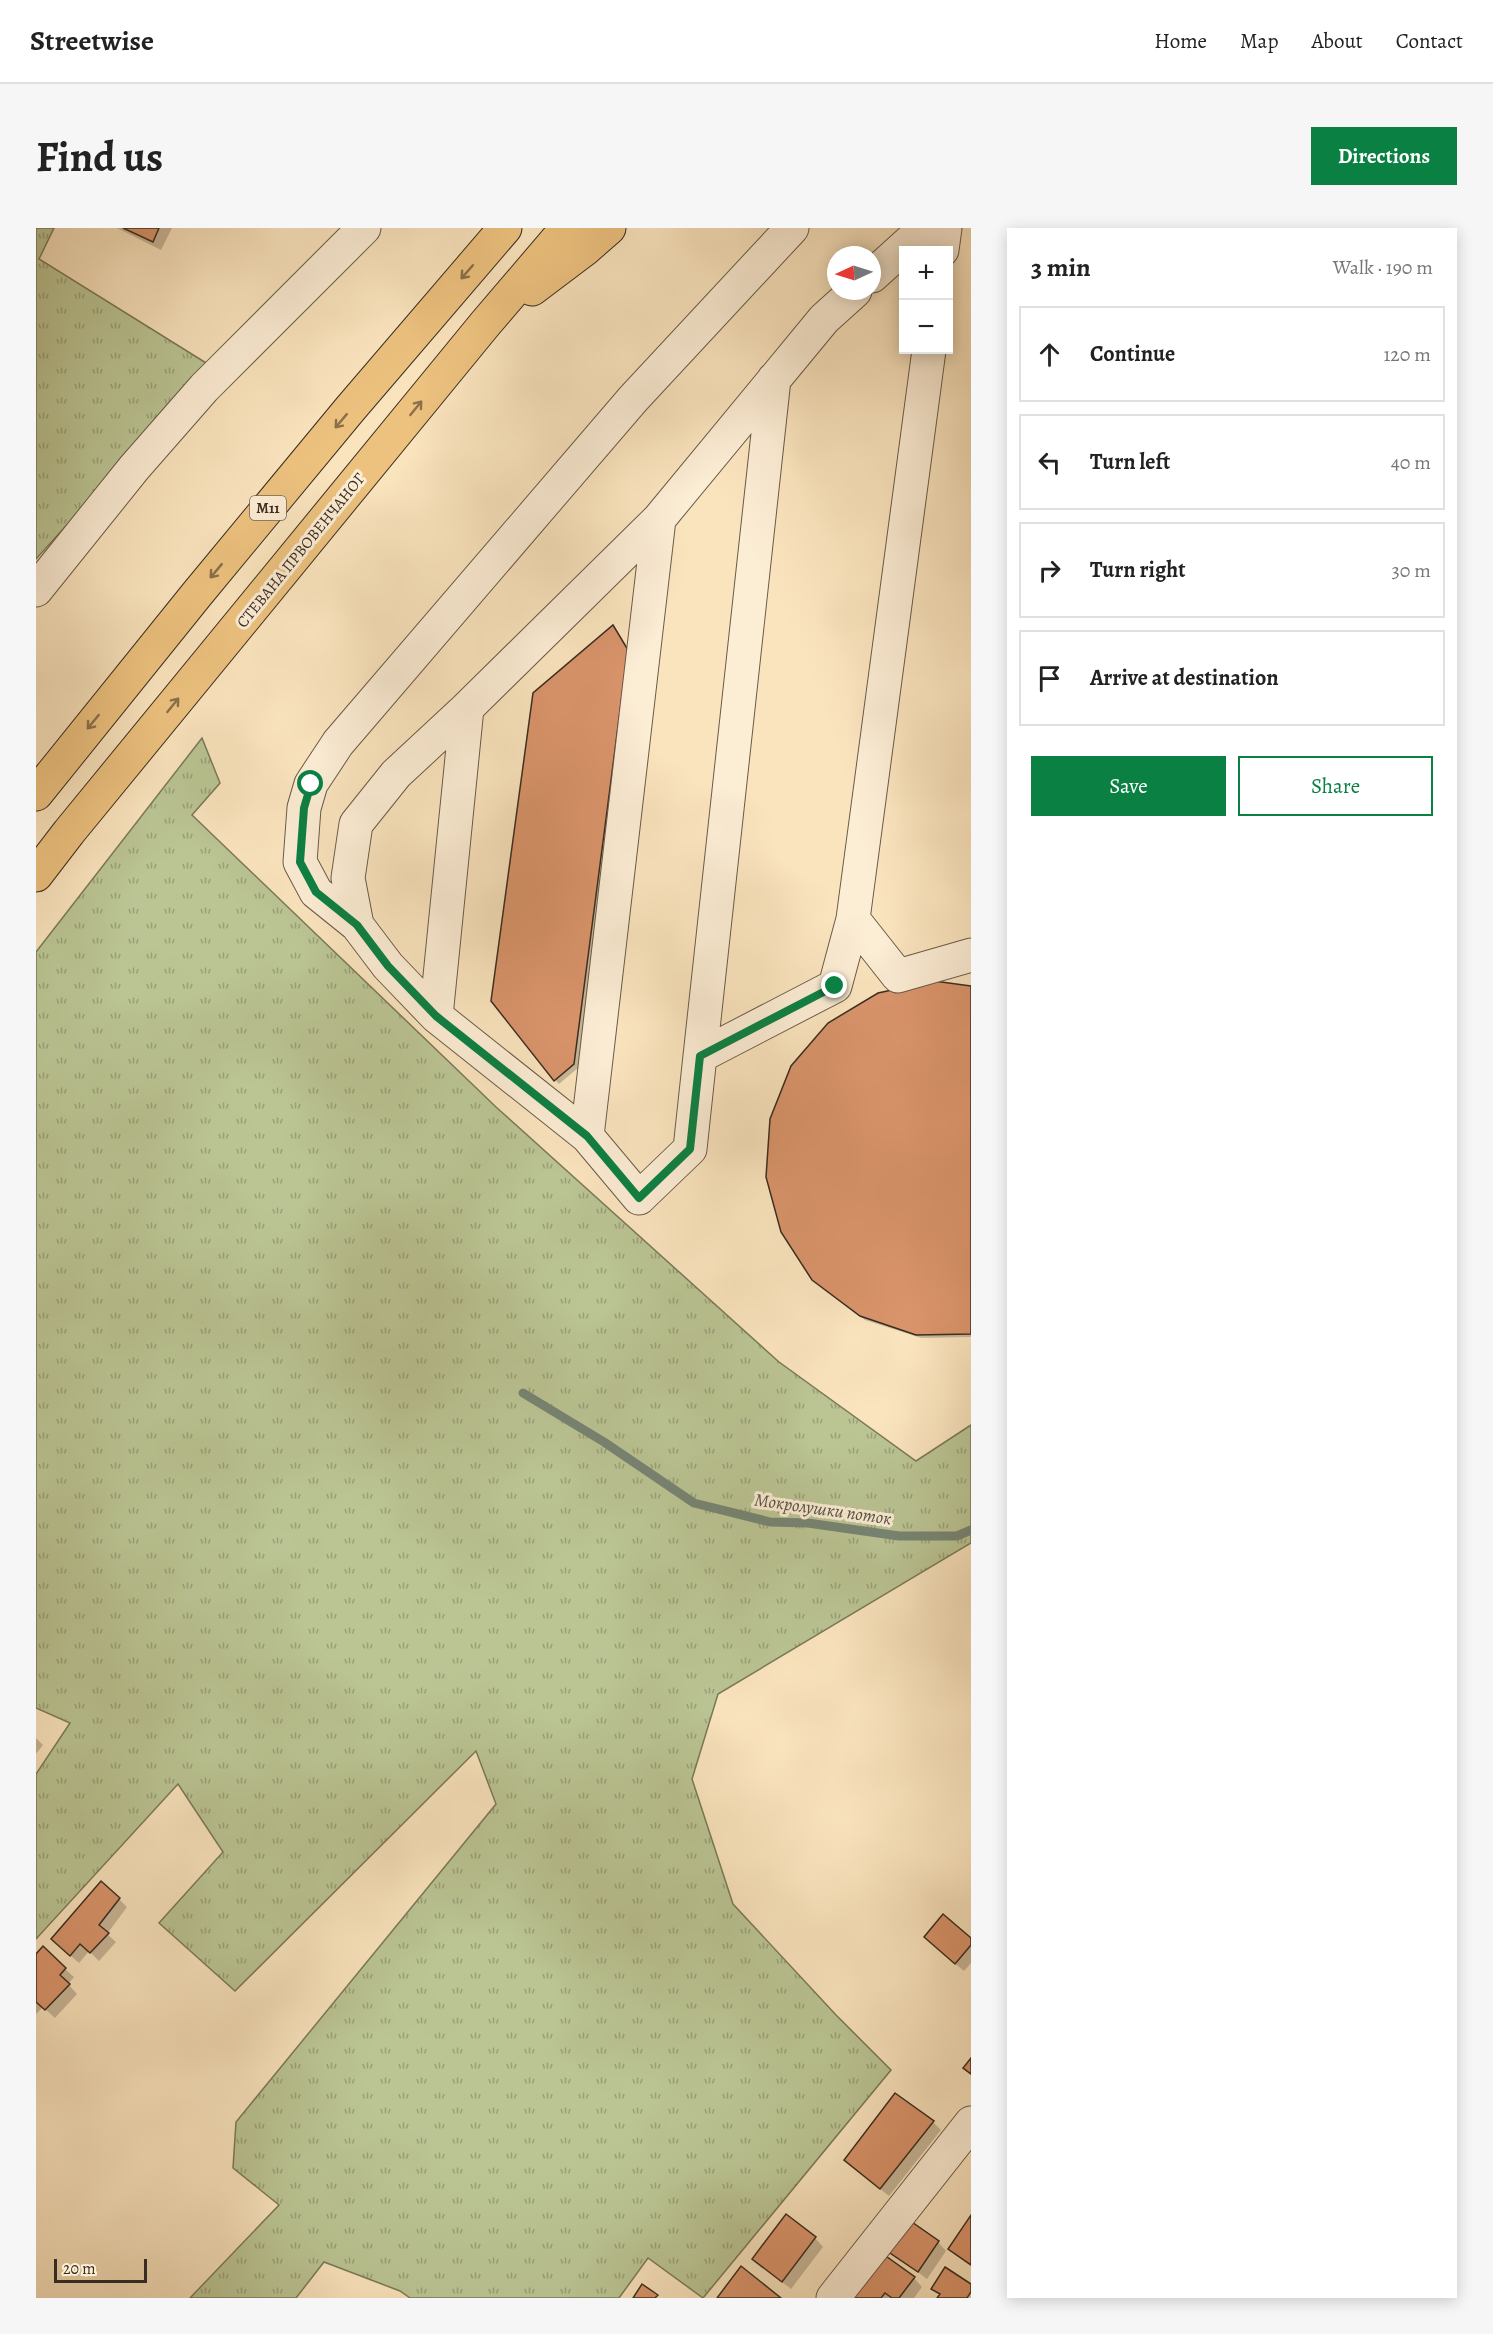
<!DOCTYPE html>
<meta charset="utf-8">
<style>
:root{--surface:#fff;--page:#f6f6f6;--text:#222;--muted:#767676;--line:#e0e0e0;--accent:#0b8043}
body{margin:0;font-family:Alegreya,serif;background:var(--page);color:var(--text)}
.controls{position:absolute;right:18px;top:18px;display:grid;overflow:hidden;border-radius:0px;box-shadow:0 3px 15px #0003}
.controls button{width:54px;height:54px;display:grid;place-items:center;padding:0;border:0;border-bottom:2px solid var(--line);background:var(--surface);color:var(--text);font:30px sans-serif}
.compass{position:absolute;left:791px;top:18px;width:54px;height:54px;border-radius:50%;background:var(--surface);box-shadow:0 3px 15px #0003;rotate:266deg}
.scale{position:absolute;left:18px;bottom:15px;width:93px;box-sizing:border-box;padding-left:6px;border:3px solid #392d21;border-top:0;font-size:16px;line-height:21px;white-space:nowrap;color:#392d21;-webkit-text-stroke:4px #fcedd5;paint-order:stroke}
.stop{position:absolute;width:18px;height:18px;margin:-14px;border:4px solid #0b8043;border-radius:50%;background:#fff}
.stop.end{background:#0b8043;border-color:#fff;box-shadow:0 2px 6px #0008}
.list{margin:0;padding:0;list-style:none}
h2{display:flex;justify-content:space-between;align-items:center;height:78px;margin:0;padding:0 24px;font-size:26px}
h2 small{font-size:20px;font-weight:400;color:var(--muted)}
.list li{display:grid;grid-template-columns:39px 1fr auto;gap:18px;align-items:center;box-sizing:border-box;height:96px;margin:0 12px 12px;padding:0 12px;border:2px solid var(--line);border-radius:0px}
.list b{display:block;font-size:22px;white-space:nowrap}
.list em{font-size:20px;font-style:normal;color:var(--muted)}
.actions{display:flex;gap:12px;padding:18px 24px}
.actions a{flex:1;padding:14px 0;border:2px solid var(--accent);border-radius:0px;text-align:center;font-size:21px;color:var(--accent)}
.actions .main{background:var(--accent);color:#fff}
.icon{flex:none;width:33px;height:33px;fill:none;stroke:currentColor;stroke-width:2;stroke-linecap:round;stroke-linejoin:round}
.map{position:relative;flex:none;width:935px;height:2070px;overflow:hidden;border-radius:0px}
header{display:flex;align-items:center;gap:36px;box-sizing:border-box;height:84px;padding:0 30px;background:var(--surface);border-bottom:2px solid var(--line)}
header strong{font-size:28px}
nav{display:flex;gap:33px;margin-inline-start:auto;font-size:21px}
.intro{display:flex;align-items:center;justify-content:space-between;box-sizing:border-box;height:144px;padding:0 36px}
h1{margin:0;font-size:42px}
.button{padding:15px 27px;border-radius:0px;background:var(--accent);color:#fff;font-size:21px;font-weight:700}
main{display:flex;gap:36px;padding:0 36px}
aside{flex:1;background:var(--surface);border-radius:0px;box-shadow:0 3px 15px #0003}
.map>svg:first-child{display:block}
.grass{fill:url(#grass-tufts);stroke:#7a795a;stroke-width:1.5}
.shadow{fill:#0003}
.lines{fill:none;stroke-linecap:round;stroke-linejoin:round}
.stream{stroke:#768574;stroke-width:9}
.building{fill:#da946b;stroke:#392d21;stroke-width:1.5}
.minor-casing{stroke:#695b48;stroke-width:35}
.highway-casing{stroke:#392d21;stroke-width:35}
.minor{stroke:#fcedd5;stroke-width:33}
.highway{stroke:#edc27f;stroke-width:33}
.oneway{stroke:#8a704b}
.route{stroke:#0b8043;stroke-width:8}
.labels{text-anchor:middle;stroke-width:6;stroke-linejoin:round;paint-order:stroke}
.shield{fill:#fcedd5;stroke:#746757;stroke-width:1.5}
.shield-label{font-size:15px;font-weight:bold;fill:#392d21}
.street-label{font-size:16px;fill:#392d21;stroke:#fcedd5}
.water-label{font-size:18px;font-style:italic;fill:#525244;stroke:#fcedd5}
</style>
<header>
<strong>Streetwise</strong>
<nav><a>Home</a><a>Map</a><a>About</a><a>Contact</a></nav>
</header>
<div class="intro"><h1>Find us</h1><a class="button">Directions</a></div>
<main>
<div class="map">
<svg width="935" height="2070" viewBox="0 0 935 2070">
<defs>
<pattern id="grass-tufts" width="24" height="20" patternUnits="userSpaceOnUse" patternTransform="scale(1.5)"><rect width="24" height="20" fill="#bbc594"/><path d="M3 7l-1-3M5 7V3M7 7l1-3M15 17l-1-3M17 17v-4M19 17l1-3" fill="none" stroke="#99a078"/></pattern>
</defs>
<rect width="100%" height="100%" fill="#fae4be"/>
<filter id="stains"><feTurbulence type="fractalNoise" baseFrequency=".00333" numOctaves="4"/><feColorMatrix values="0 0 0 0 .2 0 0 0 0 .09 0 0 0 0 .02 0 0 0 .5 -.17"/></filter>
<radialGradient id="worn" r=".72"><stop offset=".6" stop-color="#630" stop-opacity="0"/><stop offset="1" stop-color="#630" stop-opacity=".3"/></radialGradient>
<path class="grass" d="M0,0H18L3,31L175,138L0,331Z
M166,510L184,555L156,587L460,879L743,1134L880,1233L935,1197V1315L682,1466L656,1551L697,1676L800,1787L855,1842L667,2070L612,2030L583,2070H374L364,2063L288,2034L260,2070H154L243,1977L197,1940L200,1894L460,1576L440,1523L199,1763L123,1695L187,1624L142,1556L0,1711V1546L34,1495L0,1480V724Z"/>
<path class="shadow" d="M81,0H136L125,22Z
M577,399L595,428L542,840L523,856L519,852Z
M935,759V1109L885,1110L829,1092L782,1056Z
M0,1510L7,1517L0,1526Z
M83,1671L91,1679L71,1706L80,1714L63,1733L53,1723L43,1735L25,1719Z
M935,1712V1735L928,1743L898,1718Z
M0,1728L29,1741L38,1749L32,1756L41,1766L19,1790L7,1779L0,1786Z
M897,1894L905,1902L853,1968L818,1940Z
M779,2010L787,2019L755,2061L727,2039Z
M902,2014L910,2023L891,2051L853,2022Z
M878,2050L886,2059L878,2070H817Z"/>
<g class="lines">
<path class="stream" d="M487,1165L568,1214L658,1275L734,1294L772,1295L863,1308H921L935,1302"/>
</g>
<path class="building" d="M87,0H123L117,14Z
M577,397L592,422L538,836L518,853L455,773L497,465Z
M898,753L935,758V1106L880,1107L824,1088L776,1052L745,1004L730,949L734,891L755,838L792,795L842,765Z
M65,1653L84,1670L63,1697L73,1705L54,1725L44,1716L34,1728L15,1711Z
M907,1686L935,1710V1717L919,1736L888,1709Z
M7,1718L30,1740L24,1747L34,1756L9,1782L0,1774V1726Z
M935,1830V1846L927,1840Z
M859,1865L898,1893L844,1961L808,1932Z
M750,1986L780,2009L746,2054L716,2031Z
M935,1987V2037L912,2021Z
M873,1992L903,2013L882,2044L851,2023Z
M847,2026L879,2049L863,2070H856L849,2065L845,2070H815Z
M705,2038L745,2070H681Z
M909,2039L935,2056V2064L931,2070H901L904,2066L895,2061Z
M606,2056L622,2067L619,2070H597Z"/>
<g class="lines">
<defs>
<path id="minor" d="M906,22L909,0
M836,48L889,0
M893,122L817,691L862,748L935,727
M738,151L664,828L799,758L817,691
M0,362L98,240L168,160L328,0
M431,480L360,546L320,596L312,650L321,697L352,738L400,788L551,908L603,970L654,921L664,828
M321,697L280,664L264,634L268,580L275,556L302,515L597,171L756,0
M400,788L431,480L623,291
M551,908L623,291L788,91L819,63
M797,2070L935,1895"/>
<path id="highway" d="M496,61L549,21L573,0
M0,566L161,366L314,181L469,0
M0,647L33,604L449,96L531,0"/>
</defs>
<use href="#minor" class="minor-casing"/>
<use href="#highway" class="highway-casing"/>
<use href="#minor" class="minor"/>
<use href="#highway" class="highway"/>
</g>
<defs><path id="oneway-shaft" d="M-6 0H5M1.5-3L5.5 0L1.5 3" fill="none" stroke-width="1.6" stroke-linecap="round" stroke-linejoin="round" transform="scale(1.5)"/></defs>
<g class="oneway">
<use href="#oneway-shaft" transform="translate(431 44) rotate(131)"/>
<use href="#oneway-shaft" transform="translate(380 180) rotate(-51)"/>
<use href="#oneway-shaft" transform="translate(305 193) rotate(130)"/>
<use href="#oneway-shaft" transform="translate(180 343) rotate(130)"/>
<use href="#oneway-shaft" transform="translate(137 477) rotate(-51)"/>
<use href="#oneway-shaft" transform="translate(57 494) rotate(129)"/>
</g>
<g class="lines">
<path class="route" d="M275,556L268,580L264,634L280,664L321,697L352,738L400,788L551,908L603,970L654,921L664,828L799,758"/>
</g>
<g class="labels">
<rect class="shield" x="214" y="268" width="36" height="24" rx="4.5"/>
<g class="shield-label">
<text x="232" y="285">M11</text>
</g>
<g class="street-label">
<text transform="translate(264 322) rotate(-51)" y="6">СТЕВАНА ПРВОВЕНЧАНОГ</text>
</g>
<g class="water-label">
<text transform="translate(787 1281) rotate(8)" y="6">Мокролушки поток</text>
</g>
</g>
<rect width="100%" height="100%" filter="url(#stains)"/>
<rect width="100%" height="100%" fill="url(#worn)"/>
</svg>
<div class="controls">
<button>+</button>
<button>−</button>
</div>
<svg class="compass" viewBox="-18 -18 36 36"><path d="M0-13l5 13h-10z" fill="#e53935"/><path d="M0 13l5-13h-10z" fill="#767676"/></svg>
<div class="scale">20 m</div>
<div class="stop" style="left:275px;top:556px"></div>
<div class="stop end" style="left:799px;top:758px"></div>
</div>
<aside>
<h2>3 min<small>Walk · 190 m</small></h2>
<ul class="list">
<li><svg class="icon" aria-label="ahead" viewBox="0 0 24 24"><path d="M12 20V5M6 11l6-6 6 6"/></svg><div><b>Continue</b></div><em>120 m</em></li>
<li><svg class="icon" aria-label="left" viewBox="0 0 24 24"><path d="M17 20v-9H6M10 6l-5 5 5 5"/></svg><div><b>Turn left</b></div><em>40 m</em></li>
<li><svg class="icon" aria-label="right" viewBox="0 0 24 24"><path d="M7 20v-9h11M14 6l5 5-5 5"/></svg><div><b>Turn right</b></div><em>30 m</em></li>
<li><svg class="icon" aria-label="arrive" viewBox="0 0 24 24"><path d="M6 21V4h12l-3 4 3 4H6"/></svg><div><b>Arrive at destination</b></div></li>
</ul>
<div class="actions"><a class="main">Save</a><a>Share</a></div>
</aside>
</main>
